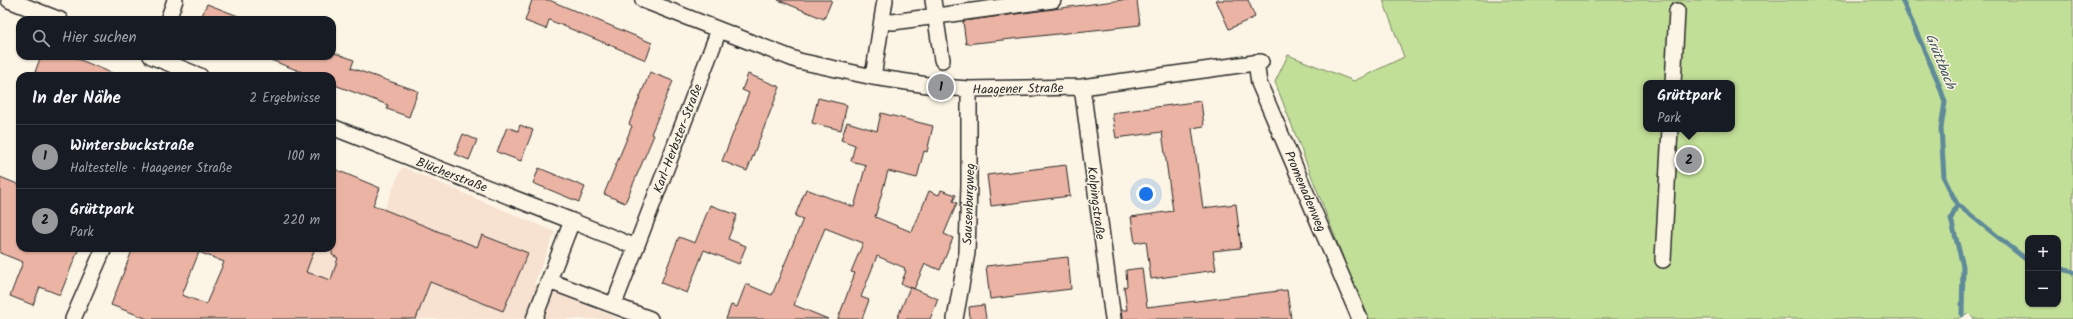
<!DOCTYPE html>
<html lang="de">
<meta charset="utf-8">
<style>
:root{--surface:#171b24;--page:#20242c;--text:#f1f3f6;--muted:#9ea1a6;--line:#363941;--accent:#98999b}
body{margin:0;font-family:Kalam,sans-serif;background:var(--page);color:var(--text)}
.controls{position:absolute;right:12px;bottom:12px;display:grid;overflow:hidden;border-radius:8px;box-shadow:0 1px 3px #0004}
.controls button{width:36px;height:36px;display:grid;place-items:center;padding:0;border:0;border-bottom:1px solid var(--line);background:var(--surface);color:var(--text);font:20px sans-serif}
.you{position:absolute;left:1146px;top:194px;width:14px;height:14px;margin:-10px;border:3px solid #fff;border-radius:50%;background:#1a73e8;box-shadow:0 0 0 6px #1a73e833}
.badge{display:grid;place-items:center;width:26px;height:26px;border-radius:50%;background:var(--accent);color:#111;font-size:13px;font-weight:700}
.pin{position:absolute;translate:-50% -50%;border:2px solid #fff;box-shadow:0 1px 4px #0006}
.popup{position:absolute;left:1643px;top:80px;width:92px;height:52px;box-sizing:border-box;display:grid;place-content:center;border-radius:8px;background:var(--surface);filter:drop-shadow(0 1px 3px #0005);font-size:13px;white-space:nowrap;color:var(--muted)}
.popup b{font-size:15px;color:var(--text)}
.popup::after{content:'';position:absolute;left:50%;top:100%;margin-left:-8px;border:8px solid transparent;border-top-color:var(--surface)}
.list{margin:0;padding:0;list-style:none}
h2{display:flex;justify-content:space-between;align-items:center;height:52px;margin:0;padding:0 16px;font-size:17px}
h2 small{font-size:13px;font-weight:400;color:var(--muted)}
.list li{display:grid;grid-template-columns:26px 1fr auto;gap:12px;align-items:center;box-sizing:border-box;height:64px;padding:0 16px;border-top:1px solid var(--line)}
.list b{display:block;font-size:15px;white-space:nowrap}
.list p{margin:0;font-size:13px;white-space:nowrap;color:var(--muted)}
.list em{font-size:13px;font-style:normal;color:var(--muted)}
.icon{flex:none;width:22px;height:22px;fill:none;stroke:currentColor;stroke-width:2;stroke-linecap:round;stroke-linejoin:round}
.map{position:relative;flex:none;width:2073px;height:319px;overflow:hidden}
.search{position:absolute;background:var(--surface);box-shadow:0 1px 3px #0004;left:16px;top:16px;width:320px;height:44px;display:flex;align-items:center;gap:10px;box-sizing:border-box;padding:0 14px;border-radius:12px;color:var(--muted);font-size:15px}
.panel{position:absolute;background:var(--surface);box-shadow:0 1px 3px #0004;left:16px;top:72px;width:320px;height:180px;border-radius:12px}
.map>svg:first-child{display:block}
.built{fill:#f7e1d1}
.green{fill:#c2df97;stroke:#768561;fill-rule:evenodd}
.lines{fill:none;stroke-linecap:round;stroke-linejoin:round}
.stream{stroke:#5f8a99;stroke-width:5}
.building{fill:#ebb3a3;stroke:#2b2b2b;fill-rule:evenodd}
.minor-casing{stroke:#2b2b2b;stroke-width:18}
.minor{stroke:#fcf5e5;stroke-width:15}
.labels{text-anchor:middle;stroke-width:3;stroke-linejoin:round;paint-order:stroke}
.street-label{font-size:13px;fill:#2b2b2b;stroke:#fcf5e5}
.water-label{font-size:14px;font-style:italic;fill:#455b62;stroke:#fcf5e5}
</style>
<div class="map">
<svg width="2073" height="319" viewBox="0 0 2073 319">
<rect width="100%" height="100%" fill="#fcf5e5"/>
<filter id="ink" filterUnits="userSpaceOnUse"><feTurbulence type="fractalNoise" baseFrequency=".025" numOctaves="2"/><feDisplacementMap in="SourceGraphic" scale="8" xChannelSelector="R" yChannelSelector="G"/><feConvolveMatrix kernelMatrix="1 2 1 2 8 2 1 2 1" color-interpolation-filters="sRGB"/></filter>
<g filter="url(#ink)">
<path class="built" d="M402,167L555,232L534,284L620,319H258L282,248H332L365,255Z"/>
<path class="green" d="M1383,0H2073V319H1974L1968,313L1957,319H1367L1275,82L1288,55L1354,81L1404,57ZM1646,83H1732V129H1646ZM2028,238H2058V304H2028Z"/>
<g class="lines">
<path class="stream" d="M1902,0L1937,79L1945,102L1941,128L1944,178L1957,204L2028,261
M1957,204L1951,219L1963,266L1962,315
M2058,268L2073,272"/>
</g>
<path class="building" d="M532,0H549L652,43L646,60L549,20L546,29L525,21Z
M778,0H832L824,19Z
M1122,0H1137L1140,25L966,44L963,21Z
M1216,0H1248L1255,17L1229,29Z
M207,4L246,19V20H200Z
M332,52L354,60L351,68L418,91L409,117L387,109L388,105L332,84V76H312L263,57L332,56Z
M41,56H71L119,76H44L35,72Z
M650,72L673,81L651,134L654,135L625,203L604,194L632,126L629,124Z
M748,74L780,87L747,171L722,161L749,93L742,90Z
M818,98L847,105L841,130L812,123Z
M1201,101L1204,126L1192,128L1203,208L1236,204L1241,248L1213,251L1216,270L1151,279L1146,241L1135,243L1131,217L1173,211L1162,132L1116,138L1112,113Z
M881,113L933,126L927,152L924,151L917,178L888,171L875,217L912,232L929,191L939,195L941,190L956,195L953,201L957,203L944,234L953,238L940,270L925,264L914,289L901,284L906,271L904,270L905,268L877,256L861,297L869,300L862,319H838L855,273L851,272L863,243L825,228L794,305L828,319H726L731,305L737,307L746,284L772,295L803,219L795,216L806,189L854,207L866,165L851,161L855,145L841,140L847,122L877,131Z
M520,125L533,130L521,161L497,152L507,127L518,131Z
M463,134L477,140L469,160L455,154Z
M1066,165L1070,196L991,206L987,175Z
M332,168L380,188L373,205L477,247L482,235L528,253L503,311L430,282L416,319H148L111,305L133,248H315L306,272L331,280L338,258L332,255ZM199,252L224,262L206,304L182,295Z
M539,168L585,187L579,202L533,183Z
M0,177L20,185V248H79L60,295L40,287L33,305L10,296L23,262L0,253Z
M710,205L737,215L728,239L746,246L739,264L704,250L687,293L661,283L679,237L695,243Z
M1068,257L1071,289L990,299L986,266Z
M1142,268L1147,307L1287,290L1291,319H1122L1121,310H1127L1124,287L1127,286L1126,270Z
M910,287L938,299L930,319H897Z
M984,305L986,319H970L969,307Z"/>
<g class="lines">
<defs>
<path id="minor" d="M9,0L60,20
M643,0L799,61L873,77L941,87L969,89L1082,87L1261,62
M933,0L942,60
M168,20L175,0
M882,21L893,22L1053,0
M151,56L200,76
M1256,62L1259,83L1360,319
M873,77L885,0
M1673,83L1677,11
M1082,87L1113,319
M332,127L572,221
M636,247L719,30
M1663,260L1670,129
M549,281L650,319
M73,319L104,248
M534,319L572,221L636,247L614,304
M955,319L967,253L969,184V89"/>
</defs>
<use href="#minor" class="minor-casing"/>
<use href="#minor" class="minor"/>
</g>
</g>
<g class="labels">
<g class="street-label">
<text transform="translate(1018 88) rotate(-1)" y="5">Haagener Straße</text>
<text transform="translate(677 138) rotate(-69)" y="5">Karl-Herbster-Straße</text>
<text transform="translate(452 174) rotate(21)" y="5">Blücherstraße</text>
<text transform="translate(1306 191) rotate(67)" y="5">Promenadenweg</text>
<text transform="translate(1097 203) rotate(83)" y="5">Kolpingstraße</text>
<text transform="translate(968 204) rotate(-88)" y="5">Sausenburgweg</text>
</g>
<g class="water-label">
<text transform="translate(1941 61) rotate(68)" y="5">Grüttbach</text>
</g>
</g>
</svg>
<div class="controls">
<button>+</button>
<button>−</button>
</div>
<div class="you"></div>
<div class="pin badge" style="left:941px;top:87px">1</div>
<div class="pin badge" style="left:1689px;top:160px">2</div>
<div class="popup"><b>Grüttpark</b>Park</div>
<div class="search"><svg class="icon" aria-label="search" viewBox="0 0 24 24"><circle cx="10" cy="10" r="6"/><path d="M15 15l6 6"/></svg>Hier suchen</div>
<section class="panel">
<h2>In der Nähe<small>2 Ergebnisse</small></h2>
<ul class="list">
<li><span class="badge">1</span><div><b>Wintersbuckstraße</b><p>Haltestelle · Haagener Straße</p></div><em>100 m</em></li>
<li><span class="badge">2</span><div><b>Grüttpark</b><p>Park</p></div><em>220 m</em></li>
</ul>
</section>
</div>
